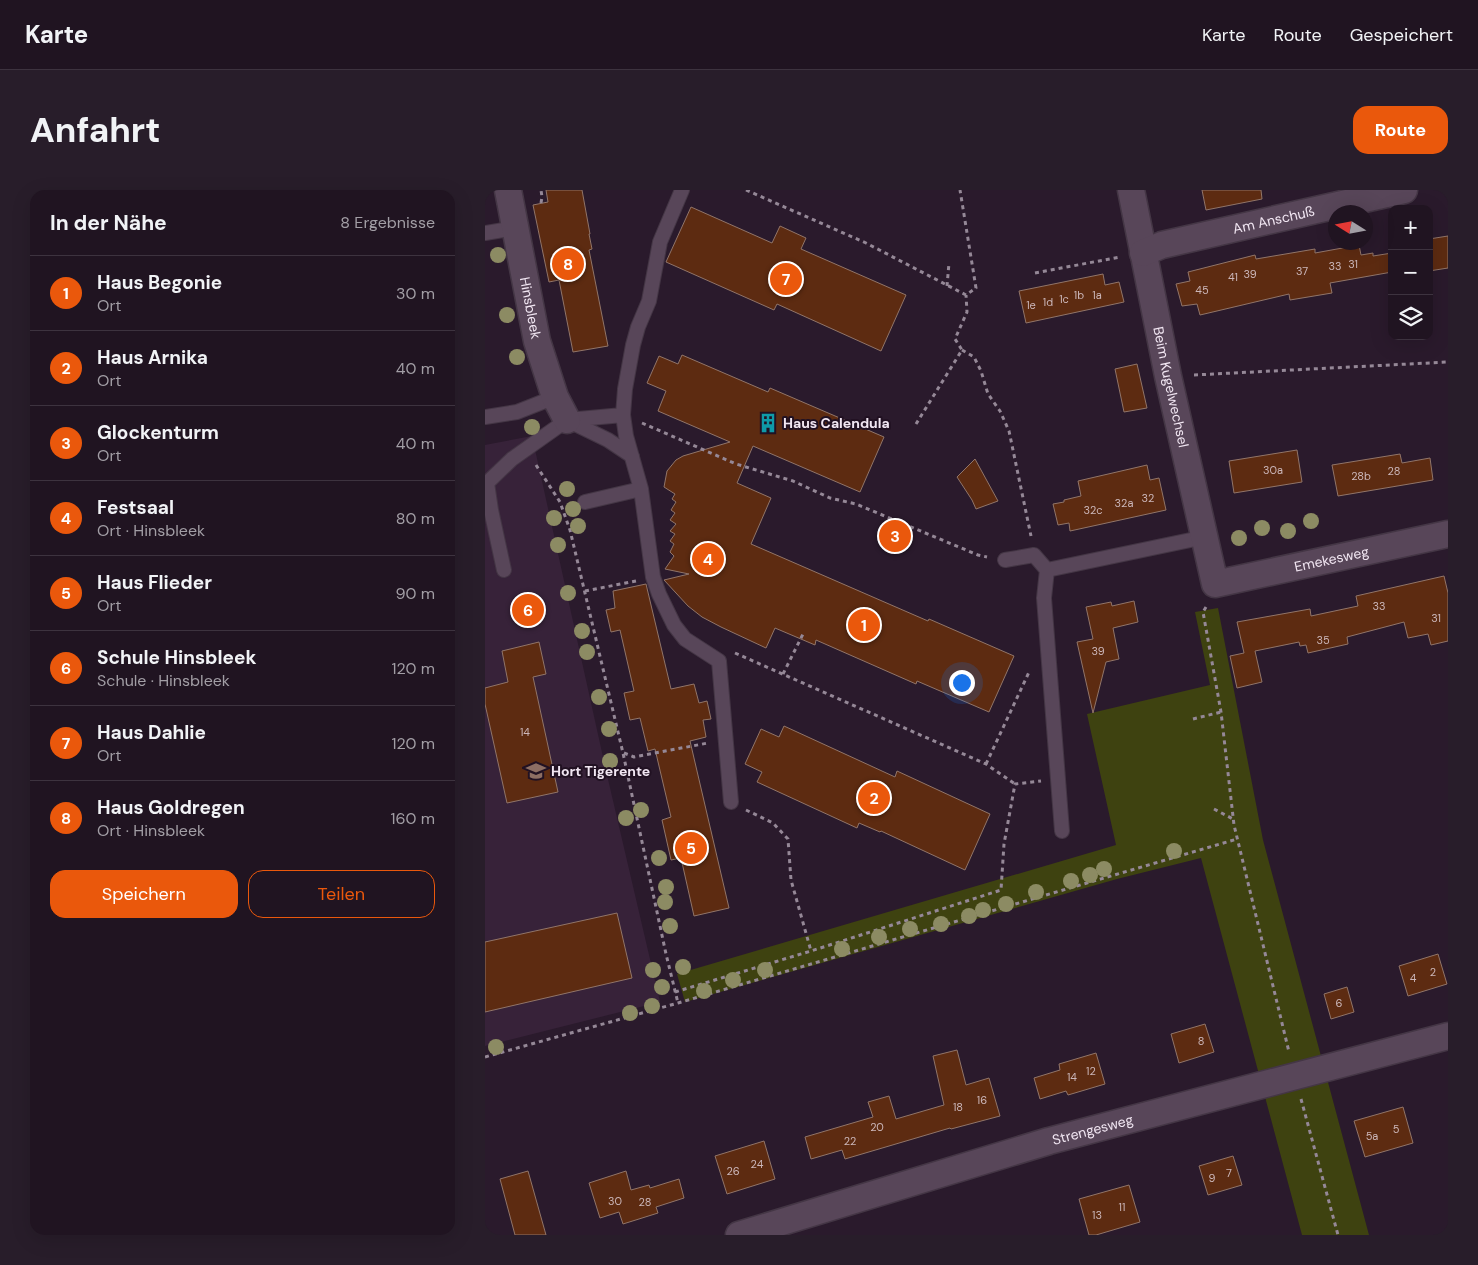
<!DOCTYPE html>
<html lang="de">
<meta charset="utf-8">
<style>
:root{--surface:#201421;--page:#281d2a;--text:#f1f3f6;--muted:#a29ea5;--line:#3d333f;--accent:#ea580c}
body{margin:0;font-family:"DM Sans",sans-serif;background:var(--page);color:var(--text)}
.controls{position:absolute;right:15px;top:15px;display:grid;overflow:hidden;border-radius:10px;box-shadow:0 5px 20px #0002}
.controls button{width:45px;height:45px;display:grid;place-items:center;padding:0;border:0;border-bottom:1px solid var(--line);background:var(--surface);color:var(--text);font:25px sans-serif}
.compass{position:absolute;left:843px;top:15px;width:45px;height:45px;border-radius:50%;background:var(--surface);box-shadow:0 5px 20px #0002;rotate:281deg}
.you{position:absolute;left:476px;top:492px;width:18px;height:18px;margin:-12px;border:4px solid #fff;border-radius:50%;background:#1a73e8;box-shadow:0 0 0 8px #1a73e833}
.badge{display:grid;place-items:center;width:32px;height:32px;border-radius:50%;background:var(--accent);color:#fff;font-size:16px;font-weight:700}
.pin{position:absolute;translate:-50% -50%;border:2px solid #fff;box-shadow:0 1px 5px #0006}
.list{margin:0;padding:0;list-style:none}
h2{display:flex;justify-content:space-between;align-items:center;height:65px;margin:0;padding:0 20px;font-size:21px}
h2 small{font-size:16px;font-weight:400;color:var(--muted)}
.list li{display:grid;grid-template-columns:32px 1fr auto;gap:15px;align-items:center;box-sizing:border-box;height:75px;padding:0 20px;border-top:1px solid var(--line)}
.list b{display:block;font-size:19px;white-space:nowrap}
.list p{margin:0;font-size:16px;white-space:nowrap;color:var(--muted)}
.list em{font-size:16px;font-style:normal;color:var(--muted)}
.actions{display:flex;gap:10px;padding:15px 20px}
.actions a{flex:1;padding:11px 0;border:1px solid var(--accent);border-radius:15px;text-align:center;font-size:18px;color:var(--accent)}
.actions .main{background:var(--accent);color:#fff}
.icon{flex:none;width:28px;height:28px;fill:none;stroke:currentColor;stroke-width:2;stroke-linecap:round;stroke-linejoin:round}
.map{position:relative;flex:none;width:963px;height:1045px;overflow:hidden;border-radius:15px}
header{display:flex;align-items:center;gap:30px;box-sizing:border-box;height:70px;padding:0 25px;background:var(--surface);border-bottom:1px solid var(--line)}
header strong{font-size:24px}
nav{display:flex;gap:28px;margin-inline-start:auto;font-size:18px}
.intro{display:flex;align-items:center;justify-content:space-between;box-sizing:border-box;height:120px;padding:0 30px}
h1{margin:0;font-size:35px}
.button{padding:12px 22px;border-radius:15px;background:var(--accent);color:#fff;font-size:18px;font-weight:700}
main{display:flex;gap:30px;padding:0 30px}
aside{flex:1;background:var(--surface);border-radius:15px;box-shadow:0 5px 20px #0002}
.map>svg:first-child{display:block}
.built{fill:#372239}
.green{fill:#3e4210}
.building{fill:#5d2b11;stroke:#917569}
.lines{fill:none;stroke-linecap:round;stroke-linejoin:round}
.lane-casing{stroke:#443645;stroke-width:16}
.street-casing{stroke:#443645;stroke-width:29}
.path{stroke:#958897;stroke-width:3;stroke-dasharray:4 4;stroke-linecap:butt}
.lane{stroke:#584659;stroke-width:14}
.street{stroke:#584659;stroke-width:26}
.tree{fill:#8c8b63}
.labels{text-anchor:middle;stroke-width:4;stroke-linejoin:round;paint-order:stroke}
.number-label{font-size:11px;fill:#ccb7ba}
.street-label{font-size:14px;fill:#f1e6f2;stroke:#211122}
.poi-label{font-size:14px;font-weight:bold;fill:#f1e6f2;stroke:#211122;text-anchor:start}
</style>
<header>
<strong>Karte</strong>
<nav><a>Karte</a><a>Route</a><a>Gespeichert</a></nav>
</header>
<div class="intro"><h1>Anfahrt</h1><a class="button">Route</a></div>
<main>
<aside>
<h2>In der Nähe<small>8 Ergebnisse</small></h2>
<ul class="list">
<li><span class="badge">1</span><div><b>Haus Begonie</b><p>Ort</p></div><em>30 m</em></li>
<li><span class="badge">2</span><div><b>Haus Arnika</b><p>Ort</p></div><em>40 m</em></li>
<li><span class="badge">3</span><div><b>Glockenturm</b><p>Ort</p></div><em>40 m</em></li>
<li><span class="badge">4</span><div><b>Festsaal</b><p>Ort · Hinsbleek</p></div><em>80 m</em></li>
<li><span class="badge">5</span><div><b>Haus Flieder</b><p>Ort</p></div><em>90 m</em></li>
<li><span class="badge">6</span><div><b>Schule Hinsbleek</b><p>Schule · Hinsbleek</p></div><em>120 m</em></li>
<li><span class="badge">7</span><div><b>Haus Dahlie</b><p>Ort</p></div><em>120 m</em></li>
<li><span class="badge">8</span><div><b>Haus Goldregen</b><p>Ort · Hinsbleek</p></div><em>160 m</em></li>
</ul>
<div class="actions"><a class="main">Speichern</a><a>Teilen</a></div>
</aside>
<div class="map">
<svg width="963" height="1045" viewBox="0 0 963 1045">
<rect width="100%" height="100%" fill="#2a1a2c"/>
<path class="built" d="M47,246L122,585L175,812L0,856V255Z"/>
<path class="green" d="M733,418L778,650L884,1045H817L716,668L632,689L200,812L192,784L631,655L602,524L725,495L710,422Z"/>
<path class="building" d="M61,0H97L105,44H104L107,59L104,60L123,156L88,162L74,90L64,92L48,15L63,12Z
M717,0H776L777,9L721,20Z
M206,17L287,53L295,36L321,48L316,59L421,105L396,161L292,114L289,120L181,72Z
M963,46V78L944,81V49Z
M874,55L876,65L888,63V66L907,63V82L845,93L847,103L805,110L804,104L715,125L712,114L697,116L691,94L705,91L703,82L770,65L771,69L830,59V63Z
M618,84L620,95L634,92L639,112L541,133L534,101Z
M197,165L283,202L285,198L399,247L375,302L268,256L252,293L286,308L266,354L443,431L444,429L529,466L504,522L432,491L431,494L331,450L330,455L290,438L281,458L236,437L217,427L203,416L179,390L204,384L180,379L189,366L185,362L189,354L185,351L190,344L185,341L191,334L185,330L190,323L186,320L191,312L187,309L190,304L179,297L182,281L191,270L198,266L245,252L173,221L181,201L162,193L174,166L193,174Z
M652,174L662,218L639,222L630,179Z
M812,260L817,292L749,303L744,271Z
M915,264L917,273L945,268L948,290L853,306L847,275Z
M490,269L513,311L491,319L487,310L472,287Z
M662,275L665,290L674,288L681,320L585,341L584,333L573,335L568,314L579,312V310L596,306L593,291Z
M959,386L963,403V451L946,455L943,444L923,448L919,432L862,447L863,454L823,463L821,455L815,456L814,452L770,461L777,492L752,498L745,466L759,463L752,432L825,419L826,426L873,416L871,406Z
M161,394L186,499L209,494L214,513L222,511L226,529L218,530L221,547L205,551L244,718L209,726L196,668L186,670L177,630L186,627L170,559L163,561L155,528L145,530L139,503L149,501L135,440L126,442L121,420L130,418L128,401Z
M649,411L653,432L628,438L634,469L621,472L608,523L592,452L608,449L601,417L626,412L627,416Z
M54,452L61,484L48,487L73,602L22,613L0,514V498L23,492L17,461Z
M299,536L410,587L412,581L505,624L480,680L396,641L395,642L374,633L372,638L272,592L277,582L260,574L276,539L294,547Z
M132,723L147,788L0,822V752Z
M953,764L962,794L923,806L914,776Z
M862,797L869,822L846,829L839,804Z
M720,834L729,862L694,873L686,844Z
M472,860L481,895L504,888L515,926L466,939L465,938L360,969L357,960L326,969L320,947L388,927L383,912L404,906L411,929L459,915L448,866Z
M611,863L620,894L583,905L581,901L555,909L549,888L575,880L574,874Z
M918,917L928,953L880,967L869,931Z
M279,951L290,989L242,1004L230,966Z
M748,966L757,995L723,1005L714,976Z
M43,981L61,1045H30L15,989Z
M141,981L146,1000L164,995L165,998L194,989L199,1008L171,1017L173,1023L138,1034L134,1022L115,1028L104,993Z
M644,995L655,1032L611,1045H604L594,1009Z"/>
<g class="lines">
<defs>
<path id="lane" d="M197,0L175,52L164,111L153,137L148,155L140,199L138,225L141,246L156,299L168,387L174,404L189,435L200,449L234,471L246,612
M0,43L30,38
M0,227L32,222L70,207
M82,230L123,250L147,266
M100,312L156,299
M520,370L549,365L562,380L559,408L577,641
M19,380L6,320L2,293L27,269L82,230L138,225
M562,380L720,347"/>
<g id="street">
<path id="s1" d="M23,0L52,151L70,207L82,230"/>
<path id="s2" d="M646,0L683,186L730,394L963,344"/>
<path id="s3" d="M658,63L677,55L919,0"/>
<path id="s4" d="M254,1045L564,951L963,846"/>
</g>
</defs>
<use href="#lane" class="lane-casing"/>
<use href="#street" class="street-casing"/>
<path class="path" d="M261,0L381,53L481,105L491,98L475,0
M56,13L57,7L56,0
M550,83L635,67
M462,96L464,73
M477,160L489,167L496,181L503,204L515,221L524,241L546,346
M709,185L963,172
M157,233L251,274L308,291L345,308L371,314L493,365L502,367
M431,234L477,160L470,149L482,122L481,105
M51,275L75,312L85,340L138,563L181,764L193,813
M100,401L151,391
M721,417L718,422L736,522L749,635L804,862
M250,463L501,574L530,594
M298,484L319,442
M708,529L736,522
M139,563L149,567L223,553
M501,574L545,480
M122,585L142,581
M729,619L748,629
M261,620L288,633L303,649L306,690L326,761
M190,802L326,761L516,700L519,654L530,594L556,591
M0,867L193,813L752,649
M816,909L853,1045"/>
<use href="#lane" class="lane"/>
<use href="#street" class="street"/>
</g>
<g class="tree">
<circle cx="13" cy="65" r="8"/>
<circle cx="22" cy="125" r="8"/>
<circle cx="32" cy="167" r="8"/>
<circle cx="47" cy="237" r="8"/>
<circle cx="82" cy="299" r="8"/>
<circle cx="88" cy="319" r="8"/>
<circle cx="69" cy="328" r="8"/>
<circle cx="826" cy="331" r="8"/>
<circle cx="93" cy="336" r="8"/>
<circle cx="777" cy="338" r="8"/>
<circle cx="803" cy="341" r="8"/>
<circle cx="754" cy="348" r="8"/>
<circle cx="73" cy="355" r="8"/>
<circle cx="83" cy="403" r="8"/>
<circle cx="97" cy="441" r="8"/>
<circle cx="102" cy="462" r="8"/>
<circle cx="114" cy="507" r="8"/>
<circle cx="124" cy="539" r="8"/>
<circle cx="125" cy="571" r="8"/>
<circle cx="156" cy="620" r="8"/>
<circle cx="141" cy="628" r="8"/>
<circle cx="689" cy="661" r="8"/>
<circle cx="174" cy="668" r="8"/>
<circle cx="619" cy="679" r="8"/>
<circle cx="605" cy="685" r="8"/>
<circle cx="586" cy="691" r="8"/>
<circle cx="181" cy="697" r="8"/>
<circle cx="551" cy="702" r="8"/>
<circle cx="180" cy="712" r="8"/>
<circle cx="521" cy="714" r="8"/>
<circle cx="498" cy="720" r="8"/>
<circle cx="484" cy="726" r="8"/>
<circle cx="456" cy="734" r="8"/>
<circle cx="185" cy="736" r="8"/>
<circle cx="425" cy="739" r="8"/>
<circle cx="394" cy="747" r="8"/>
<circle cx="357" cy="759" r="8"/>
<circle cx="198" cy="777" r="8"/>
<circle cx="168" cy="780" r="8"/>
<circle cx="280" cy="780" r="8"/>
<circle cx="248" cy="790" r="8"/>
<circle cx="177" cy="797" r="8"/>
<circle cx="219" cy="801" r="8"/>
<circle cx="167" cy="816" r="8"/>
<circle cx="145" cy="823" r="8"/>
<circle cx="11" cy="857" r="8"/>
</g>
<defs>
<symbol id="building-bare" viewBox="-9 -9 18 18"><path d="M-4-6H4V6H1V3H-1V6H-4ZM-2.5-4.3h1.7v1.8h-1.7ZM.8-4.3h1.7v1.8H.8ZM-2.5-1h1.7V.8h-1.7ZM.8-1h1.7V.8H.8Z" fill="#0f9aa8" stroke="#211122" stroke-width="2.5" paint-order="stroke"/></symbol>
<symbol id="school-bare" viewBox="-9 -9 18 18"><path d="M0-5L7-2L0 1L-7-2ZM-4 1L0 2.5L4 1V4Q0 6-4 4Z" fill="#8d6e63" stroke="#211122" stroke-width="2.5" paint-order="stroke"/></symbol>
</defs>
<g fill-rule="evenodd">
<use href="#building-bare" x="269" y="219" width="28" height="28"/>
<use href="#school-bare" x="37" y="567" width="28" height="28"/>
</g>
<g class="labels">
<g class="number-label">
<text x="868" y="78">31</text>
<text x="850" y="80">33</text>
<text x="817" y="85">37</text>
<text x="765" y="88">39</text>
<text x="748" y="91">41</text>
<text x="717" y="104">45</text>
<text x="594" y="109">1b</text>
<text x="612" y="109">1a</text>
<text x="579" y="113">1c</text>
<text x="563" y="116">1d</text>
<text x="546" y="119">1e</text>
<text x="788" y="284">30a</text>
<text x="909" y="285">28</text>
<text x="876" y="290">28b</text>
<text x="663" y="312">32</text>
<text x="639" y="317">32a</text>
<text x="608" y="324">32c</text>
<text x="894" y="420">33</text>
<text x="951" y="432">31</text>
<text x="838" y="454">35</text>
<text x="613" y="465">39</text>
<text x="40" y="546">14</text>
<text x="948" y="786">2</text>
<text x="928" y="792">4</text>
<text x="854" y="817">6</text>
<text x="716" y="855">8</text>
<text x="606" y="885">12</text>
<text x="587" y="891">14</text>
<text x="497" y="914">16</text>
<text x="473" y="921">18</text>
<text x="392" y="941">20</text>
<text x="911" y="943">5</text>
<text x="887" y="950">5a</text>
<text x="365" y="955">22</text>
<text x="272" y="978">24</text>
<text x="248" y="985">26</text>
<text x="744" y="987">7</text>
<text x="727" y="992">9</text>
<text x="130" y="1015">30</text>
<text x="160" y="1016">28</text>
<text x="637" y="1021">11</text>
<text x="612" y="1029">13</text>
</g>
<g class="street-label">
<text dy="5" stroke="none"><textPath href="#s3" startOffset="135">Am Anschuß</textPath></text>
<text dy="5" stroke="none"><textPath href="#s1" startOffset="120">Hinsbleek</textPath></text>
<text dy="5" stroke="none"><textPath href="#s2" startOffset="201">Beim Kugelwechsel</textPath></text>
<text dy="5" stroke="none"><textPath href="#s2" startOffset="522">Emekesweg</textPath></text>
<text dy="5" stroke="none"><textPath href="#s4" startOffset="369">Strengesweg</textPath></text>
</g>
<g class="poi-label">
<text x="298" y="238">Haus Calendula</text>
<text x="66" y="586">Hort Tigerente</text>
</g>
</g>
</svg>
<div class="controls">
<button>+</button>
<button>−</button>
<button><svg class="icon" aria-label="layers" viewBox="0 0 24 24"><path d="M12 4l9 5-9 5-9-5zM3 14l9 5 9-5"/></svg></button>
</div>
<svg class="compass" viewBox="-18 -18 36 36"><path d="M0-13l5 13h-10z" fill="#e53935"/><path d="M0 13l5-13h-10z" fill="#a29ea5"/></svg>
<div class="you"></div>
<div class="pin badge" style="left:379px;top:435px">1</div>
<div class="pin badge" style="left:389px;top:608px">2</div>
<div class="pin badge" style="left:410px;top:346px">3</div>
<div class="pin badge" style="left:223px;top:369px">4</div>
<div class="pin badge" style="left:206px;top:658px">5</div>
<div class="pin badge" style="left:43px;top:420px">6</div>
<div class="pin badge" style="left:301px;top:89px">7</div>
<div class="pin badge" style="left:83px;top:74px">8</div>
</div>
</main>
